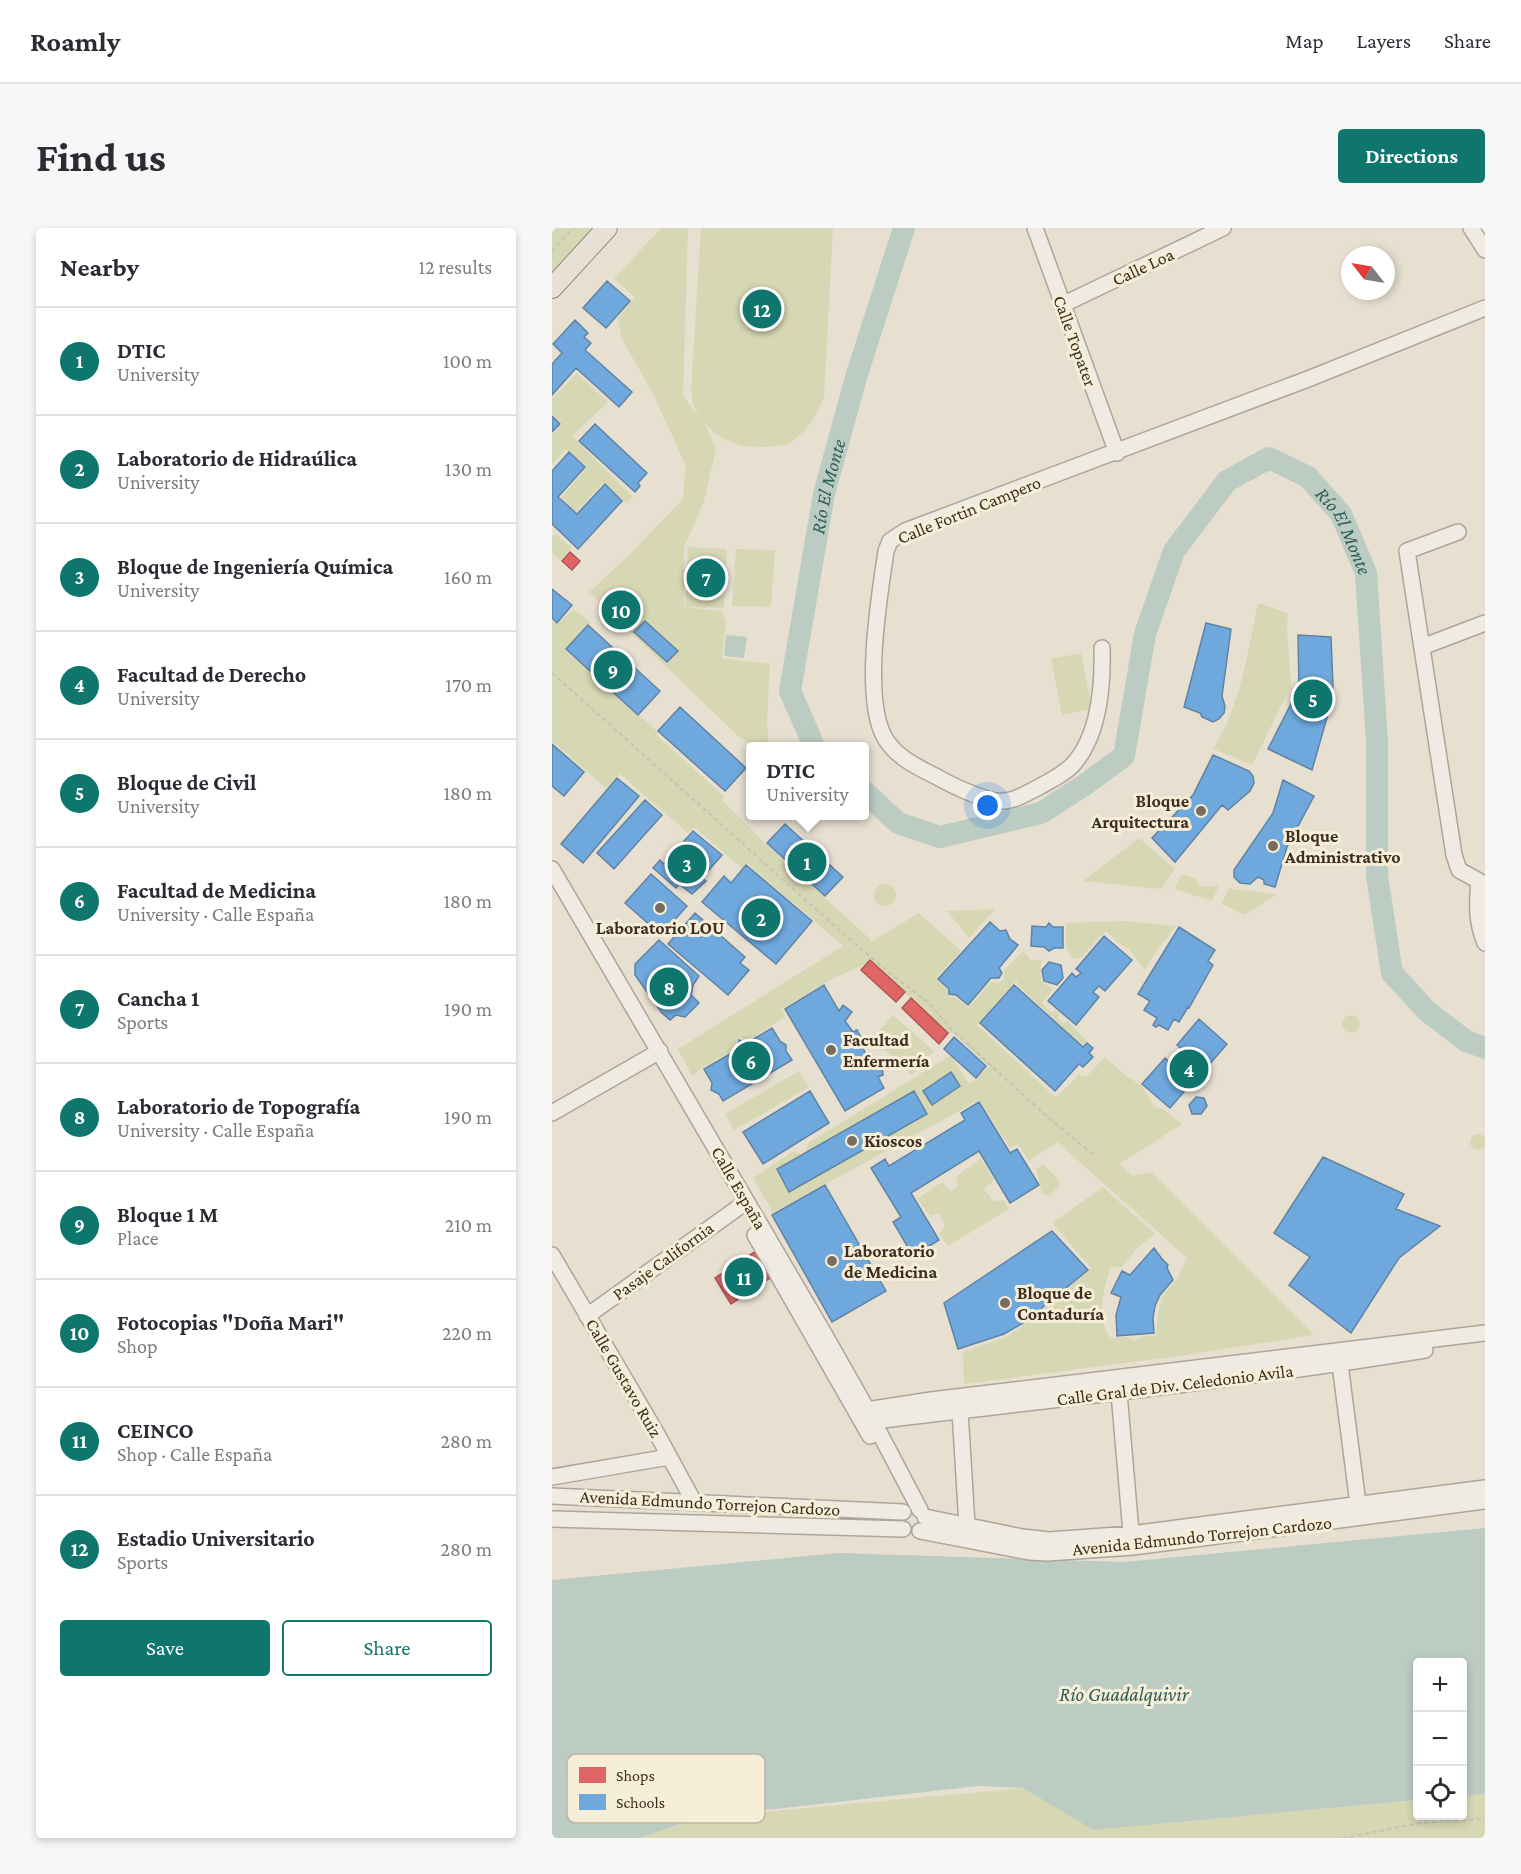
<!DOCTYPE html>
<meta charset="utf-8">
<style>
:root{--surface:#fff;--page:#f7f7f7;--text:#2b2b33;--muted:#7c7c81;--line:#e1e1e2;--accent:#0f766e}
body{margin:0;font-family:"Crimson Pro",serif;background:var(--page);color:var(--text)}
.controls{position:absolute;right:18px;bottom:18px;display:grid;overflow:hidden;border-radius:6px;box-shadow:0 3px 9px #0003}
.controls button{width:54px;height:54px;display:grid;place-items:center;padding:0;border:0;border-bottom:2px solid var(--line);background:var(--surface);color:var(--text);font:30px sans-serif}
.compass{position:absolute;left:789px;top:18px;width:54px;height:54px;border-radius:50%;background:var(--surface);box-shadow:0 3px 9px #0003;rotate:301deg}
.you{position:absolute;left:436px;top:578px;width:21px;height:21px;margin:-15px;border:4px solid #fff;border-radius:50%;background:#1a73e8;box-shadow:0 0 0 9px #1a73e833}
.badge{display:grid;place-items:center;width:39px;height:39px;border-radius:50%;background:var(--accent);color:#fff;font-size:20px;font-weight:700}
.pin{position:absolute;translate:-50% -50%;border:3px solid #fff;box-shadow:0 2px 6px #0006}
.popup{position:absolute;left:194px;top:514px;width:123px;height:78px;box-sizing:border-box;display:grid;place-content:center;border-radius:6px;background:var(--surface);filter:drop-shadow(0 2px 4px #0005);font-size:20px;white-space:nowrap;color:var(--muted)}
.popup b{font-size:22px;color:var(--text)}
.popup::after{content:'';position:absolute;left:50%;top:100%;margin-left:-12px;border:12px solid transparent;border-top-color:var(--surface)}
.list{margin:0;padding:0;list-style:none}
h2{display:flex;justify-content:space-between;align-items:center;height:78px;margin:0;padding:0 24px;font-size:26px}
h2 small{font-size:20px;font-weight:400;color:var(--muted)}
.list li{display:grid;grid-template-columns:39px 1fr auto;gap:18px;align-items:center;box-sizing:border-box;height:108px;padding:0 24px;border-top:2px solid var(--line)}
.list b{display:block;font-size:22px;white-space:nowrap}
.list p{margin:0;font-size:20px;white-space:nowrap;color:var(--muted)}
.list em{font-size:20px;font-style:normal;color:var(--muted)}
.actions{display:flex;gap:12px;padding:18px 24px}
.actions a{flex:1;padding:14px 0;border:2px solid var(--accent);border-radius:6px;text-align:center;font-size:21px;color:var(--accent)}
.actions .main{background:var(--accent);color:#fff}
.icon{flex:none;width:33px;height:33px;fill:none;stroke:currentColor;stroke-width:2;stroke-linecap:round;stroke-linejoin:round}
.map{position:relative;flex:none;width:933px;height:1610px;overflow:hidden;border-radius:6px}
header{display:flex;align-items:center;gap:36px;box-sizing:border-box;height:84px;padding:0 30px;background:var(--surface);border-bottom:2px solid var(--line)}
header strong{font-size:28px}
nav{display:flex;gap:33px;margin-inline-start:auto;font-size:21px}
.intro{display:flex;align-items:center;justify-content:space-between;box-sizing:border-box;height:144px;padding:0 36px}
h1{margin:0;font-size:42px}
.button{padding:15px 27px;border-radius:6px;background:var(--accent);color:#fff;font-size:21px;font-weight:700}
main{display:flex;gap:36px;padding:0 36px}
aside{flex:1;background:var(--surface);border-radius:6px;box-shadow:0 3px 9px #0003}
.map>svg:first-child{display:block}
.green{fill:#d6d7b3}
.water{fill:#bcccc2}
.shops{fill:#e06666;stroke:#af5551;stroke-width:1.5}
.schools{fill:#6fa8dc;stroke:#6083a4;stroke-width:1.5}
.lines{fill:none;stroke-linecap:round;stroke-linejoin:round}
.river{stroke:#bcccc2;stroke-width:22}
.minor-casing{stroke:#ada599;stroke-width:18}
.major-casing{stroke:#928b80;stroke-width:22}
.path{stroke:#c8c2b9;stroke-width:2;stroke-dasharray:4.5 3;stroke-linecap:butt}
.minor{stroke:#efebe3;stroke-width:15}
.major{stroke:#e6e1d4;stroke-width:20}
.poi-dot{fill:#786c5e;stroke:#f7eed8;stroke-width:2}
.labels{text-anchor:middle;stroke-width:6;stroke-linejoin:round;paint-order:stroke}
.street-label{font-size:18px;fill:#3d2e20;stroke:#f7eed8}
.poi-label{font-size:18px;font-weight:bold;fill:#3d2e20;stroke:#f7eed8;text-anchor:start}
.water-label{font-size:20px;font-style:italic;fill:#2f5d5a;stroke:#f7eed8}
.key{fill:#f7eed8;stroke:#bfb4a1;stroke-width:1.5}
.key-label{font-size:16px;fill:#3d2e20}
</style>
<header>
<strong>Roamly</strong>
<nav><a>Map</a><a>Layers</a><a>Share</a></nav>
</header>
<div class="intro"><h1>Find us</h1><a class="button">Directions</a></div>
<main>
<aside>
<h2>Nearby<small>12 results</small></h2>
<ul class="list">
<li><span class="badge">1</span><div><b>DTIC</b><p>University</p></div><em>100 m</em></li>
<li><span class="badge">2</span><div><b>Laboratorio de Hidraúlica</b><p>University</p></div><em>130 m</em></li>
<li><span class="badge">3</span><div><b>Bloque de Ingeniería Química</b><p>University</p></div><em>160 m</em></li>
<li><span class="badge">4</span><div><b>Facultad de Derecho</b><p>University</p></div><em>170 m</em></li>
<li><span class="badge">5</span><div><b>Bloque de Civil</b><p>University</p></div><em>180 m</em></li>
<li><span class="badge">6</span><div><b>Facultad de Medicina</b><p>University · Calle España</p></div><em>180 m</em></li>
<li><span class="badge">7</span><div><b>Cancha 1</b><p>Sports</p></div><em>190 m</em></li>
<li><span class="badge">8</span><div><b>Laboratorio de Topografía</b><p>University · Calle España</p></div><em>190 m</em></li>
<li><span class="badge">9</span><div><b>Bloque 1 M</b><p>Place</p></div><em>210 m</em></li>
<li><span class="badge">10</span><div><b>Fotocopias &quot;Doña Mari&quot;</b><p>Shop</p></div><em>220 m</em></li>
<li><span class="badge">11</span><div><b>CEINCO</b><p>Shop · Calle España</p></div><em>280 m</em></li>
<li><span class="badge">12</span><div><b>Estadio Universitario</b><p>Sports</p></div><em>280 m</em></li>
</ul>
<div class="actions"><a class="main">Save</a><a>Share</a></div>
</aside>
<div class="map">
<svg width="933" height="1610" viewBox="0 0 933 1610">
<rect width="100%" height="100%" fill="#e7e0d1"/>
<path class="green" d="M1,0H41L0,44V2Z
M109,0H136L131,168L154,198L164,221L152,273L132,320V379L170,383L174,394L170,430L218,436L215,495L217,518H203L187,509L37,364L75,329L131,271L134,238L101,166L70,111L66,90L83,69L62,51Z
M149,0H281L272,169C265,188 254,206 235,216C231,217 226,218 221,218C190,224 158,210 143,181C140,176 140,168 139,163Z
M25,145L56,174L20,208L81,269L74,275L54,256L49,257L24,284L9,270L35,239L14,221L0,236V207L10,196L0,186V171Z
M4,306L20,320L8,332L0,325V308Z
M136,319L175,321L172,380L133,379Z
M184,321L223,322L219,379L180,378Z
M706,375L736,385L735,400L739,458L700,537L661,521C688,479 696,424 706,375Z
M21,381L38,394L13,422L106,504L104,507L173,569L170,572L214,616L319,712V714L367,685L409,723L384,750L396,762L397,768L406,771L416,780L439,754L448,755L452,751V742L471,723L479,733L490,731L488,744L491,755L501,761L490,775L500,785L503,782L507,786L506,791L511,795L516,793L535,813L530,817L465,757V752L425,797L504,870L527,846L534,849L553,829L573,847L590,858L602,879L611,881L630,896L568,936L581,948L599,944L762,1107L634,1127L412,1156L411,1124L456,1108L501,1075L539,1040L500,995L551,959L603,1006L584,1021L569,1040L559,1038C552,1061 542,1090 559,1110L575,1109L583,1113L591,1108H604L606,1085L612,1066L625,1051L635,1030L505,914L477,933L465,916L458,920L427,872L221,985L201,950L242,923L252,928L256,915L399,827L417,856L437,839L400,804L397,806L318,732L315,735L276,753L230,781L233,789L196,813L187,809L180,823L151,839L140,848L126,821L291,718L195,635L190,640L142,599L136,605L68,546L54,560L0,513V392L6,396Z
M529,425L540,481L510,487L499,431Z
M587,610L623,641L609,661L531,653Z
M630,646L645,651L646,657L658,659L667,657L660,673L622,661Z
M322 667a11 11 0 1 1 22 0a11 11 0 1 1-22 0Z
M677,660C694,664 708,662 724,667L693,687L670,676Z
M443,681L417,710L395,683Z
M571,693L624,698L603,725L593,742L576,720L566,715L555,704L550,706L529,730H520L514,720V695Z
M790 796a9 9 0 1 1 18 0a9 9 0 1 1-18 0Z
M341,787L382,823L360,847L320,811Z
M247,843L257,859L182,902L173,886Z
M918 914a8 8 0 1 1 16 0a8 8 0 1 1-16 0Z
M429,931L442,952L432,961L441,973L452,972L457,981L396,1018L387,1006L393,999L388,985L378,988L365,971L390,954L399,964L406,958L404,948Z
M491,936L507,952L508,957L497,968L490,965L484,941Z
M471,1560L541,1602L865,1572L866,1588H910L911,1568L933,1566V1610H88L144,1590Z"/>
<path class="water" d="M174,407L195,409L192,430L172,428Z
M933,1300V1566L911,1568L910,1434H866L865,1572L541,1602L471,1560L426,1558L144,1590L88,1610H0V1352L287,1325L572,1334Z"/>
<path class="shops" d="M18,324L28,333L20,342L10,333Z
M62,367L85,389L77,397L54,376Z
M318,732L353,764L344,774L309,742Z
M359,770L396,805L387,816L350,780Z
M207,1021L221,1048L179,1076L163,1050Z"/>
<path class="schools" d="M55,53L78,73L54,100L31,80Z
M23,92L36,105L32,109L39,115L33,122L80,164L67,179L24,140L0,167V136L10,125L1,116Z
M0,188L8,196L0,204Z
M43,196L95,245L86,255L88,258L83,264L27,213Z
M17,224L33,239L6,269L25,286L53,256L70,273L26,321L0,296V243Z
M0,361L20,377L5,395L0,390Z
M93,393L126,423L115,434L82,404Z
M654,395L679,401L670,468L673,478L672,485L667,491L661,494L650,489L648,485L632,479Z
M36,397L108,463L86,487L14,421Z
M746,407L779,409L781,458L778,479L760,542L716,521L747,460Z
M128,479L194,540L173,563L106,503Z
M0,516L32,544L12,568L0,558Z
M661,527L697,543L701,548L702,555L698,563L676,582L670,577L623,634L600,610L641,567Z
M65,550L87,568L31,635L9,616Z
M731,552L762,568L735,619L723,659L712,656V652L706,649L698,656L688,655L682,649V642L721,585Z
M93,572L110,587L62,641L45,625Z
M233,596L291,649L273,668L215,615Z
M141,603L170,627L150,650L154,653L140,666L127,656L124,660L101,640L108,632L112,636Z
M194,637L260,693L224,736L150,674L172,648L179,655Z
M99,646L135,678L109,707L73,675Z
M143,685L193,729L188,735L197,742L176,767L116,716Z
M438,694L448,703L454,702L458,711L466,717L447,740L450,745L447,750H439L416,777L404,767L397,766V761L386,751Z
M497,695L501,699H511V720H502L497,723L492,719L479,718L480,698L494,699Z
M627,699L663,722L656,733L661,737L637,780L636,779L627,794L622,791L616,802L607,797L604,799L601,797L605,790L592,782L598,773L586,766Z
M552,708L580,732L553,763L547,758L541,764L547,769L524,797L496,773L520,745L524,749L529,745L524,741Z
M107,712L147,748L141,757L139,767L147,775L133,789L124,787L118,792L110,785L83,747V736Z
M497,734L509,737L511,750L505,757L492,753L490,742Z
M272,757L287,783L291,777L300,784L293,793L301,804L305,802L314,818L311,820L319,838L330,836L331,847L326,849L332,860L293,883L233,781Z
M462,757L531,819L535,815L541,820L537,825L541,829L531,839L527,836L503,863L428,795Z
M647,791L675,816L649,846L653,849L651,856H646L642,852L618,880L590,856L613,830L619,835L630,822L625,817Z
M220,800L228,813L234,817V823L240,832L171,873L167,866L159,862L160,855L152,841L185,822L187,812L195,815Z
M402,809L434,838L424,850L392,821Z
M399,844L408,858L380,877L371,863Z
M258,863L277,895L211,936L191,904Z
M362,863L375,886L237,964L225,941Z
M644,869L652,870L655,878L649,886H640L637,877Z
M427,874L458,925L465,921L487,957L458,975L427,923L359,965L387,1012L361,1028L341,994L349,989L319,940L333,931L337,938L413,892L409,885Z
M771,929L852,966L844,981L888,998L847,1030L799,1105L737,1057L758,1029L722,1005Z
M273,957L334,1063L280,1094L220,987Z
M500,1003L536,1042L473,1094L452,1106L406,1121L392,1075Z
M602,1020L610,1031L616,1037L615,1040L621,1052L608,1067L603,1078L601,1090L602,1105L565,1108L564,1087L569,1069L559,1065L570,1043L578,1047Z"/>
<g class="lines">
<g class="river">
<path id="s1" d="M262,518L238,463L272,266L305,146L352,0"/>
<path id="s2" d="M312,563L346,595L388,609L489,585L531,558L572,528L593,406L622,323L675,253L717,230L756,249L789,286L814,345L825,513V648L840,745L875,783L914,813L933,820"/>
</g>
<defs>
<path id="minor" d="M483,0L565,225
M919,0L933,22
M510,77L671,0
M906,304L855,323L902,627L907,642L927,653C925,675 924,694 933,715
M870,419L933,395
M550,420C551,457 548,503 524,533C515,545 499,552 487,559C473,566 460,575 444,573C429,571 399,557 385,549C365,539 339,527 330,504C312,462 327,370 334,323L338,313L353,303L756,151L933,80
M0,641L274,1109L317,1185L368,1282
M0,885L108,823
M203,1007L318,1208
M0,1027L105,1206L142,1274
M35,1088L187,979
M788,1136L806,1276
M567,1165L580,1316
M308,1183L379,1172L933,1105
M408,1183L415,1298
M314,1196L321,1193C505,1171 690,1152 873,1122
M0,1249L117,1229
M0,1268L351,1284
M373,1289L470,1309L497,1312L579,1306L933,1260
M0,1291L351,1301
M368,1303L477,1324L496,1325L581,1319L933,1273"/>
<path id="major" d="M0,60L55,0"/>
</defs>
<use href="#minor" class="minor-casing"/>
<use href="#major" class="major-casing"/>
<path class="path" d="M0,23L21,0
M0,445L296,710L340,747L377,775L399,801L418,818L491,885L543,928
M791,1610L868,1595L933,1591"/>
<use href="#minor" class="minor"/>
<use href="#major" class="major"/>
</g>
<g class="poi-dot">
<circle cx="649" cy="583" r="6"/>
<circle cx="721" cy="618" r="6"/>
<circle cx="108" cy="680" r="6"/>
<circle cx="279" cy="822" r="6"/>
<circle cx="300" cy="913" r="6"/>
<circle cx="280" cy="1033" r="6"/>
<circle cx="453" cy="1075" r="6"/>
</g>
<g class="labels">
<g class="street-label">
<text transform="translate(591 39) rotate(-25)" y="6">Calle Loa</text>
<text transform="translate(523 113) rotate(70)" y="6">Calle Topater</text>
<text transform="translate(417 282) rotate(-22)" y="6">Calle Fortin Campero</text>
<text transform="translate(187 960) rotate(60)" y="6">Calle España</text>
<text transform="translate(111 1033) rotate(-36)" y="6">Pasaje California</text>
<text transform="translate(72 1150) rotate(60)" y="6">Calle Gustavo Ruiz</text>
<text transform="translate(623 1157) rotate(-7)" y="6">Calle Gral de Div. Celedonio Avila</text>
<text transform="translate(158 1275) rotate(3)" y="6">Avenida Edmundo Torrejon Cardozo</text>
<text transform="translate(650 1308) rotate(-6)" y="6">Avenida Edmundo Torrejon Cardozo</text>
</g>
<g class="poi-label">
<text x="637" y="579" text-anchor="end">Bloque<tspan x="637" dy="21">Arquitectura</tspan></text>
<text x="733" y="614">Bloque<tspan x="733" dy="21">Administrativo</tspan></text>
<text x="108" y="706" text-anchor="middle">Laboratorio LOU</text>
<text x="291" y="818">Facultad<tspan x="291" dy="21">Enfermería</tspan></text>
<text x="312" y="919">Kioscos</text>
<text x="292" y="1029">Laboratorio<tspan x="292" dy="21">de Medicina</tspan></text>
<text x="465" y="1071">Bloque de<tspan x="465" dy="21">Contaduría</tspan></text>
</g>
<g class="water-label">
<text dy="7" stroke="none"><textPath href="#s1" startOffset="268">Río El Monte</textPath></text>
<text dy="7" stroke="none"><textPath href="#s2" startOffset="752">Río El Monte</textPath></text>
<text x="572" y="1473">Río Guadalquivir</text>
</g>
</g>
<rect x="15" y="1526" width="198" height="69" rx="9" class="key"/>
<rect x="27" y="1539" width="27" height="16" fill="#e06666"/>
<rect x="27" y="1566" width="27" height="16" fill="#6fa8dc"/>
<g class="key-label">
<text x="64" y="1553">Shops</text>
<text x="64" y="1580">Schools</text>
</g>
</svg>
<div class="controls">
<button>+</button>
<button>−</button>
<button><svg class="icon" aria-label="locate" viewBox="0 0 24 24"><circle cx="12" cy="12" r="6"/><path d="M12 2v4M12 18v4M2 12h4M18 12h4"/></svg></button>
</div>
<svg class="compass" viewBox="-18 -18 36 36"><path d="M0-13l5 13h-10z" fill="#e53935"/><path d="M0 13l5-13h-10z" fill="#7c7c81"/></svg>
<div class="you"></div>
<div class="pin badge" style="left:255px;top:634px">1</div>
<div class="popup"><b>DTIC</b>University</div>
<div class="pin badge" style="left:209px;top:690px">2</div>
<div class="pin badge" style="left:135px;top:636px">3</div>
<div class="pin badge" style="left:637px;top:841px">4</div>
<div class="pin badge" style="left:761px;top:471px">5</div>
<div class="pin badge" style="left:199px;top:833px">6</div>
<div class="pin badge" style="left:154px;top:350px">7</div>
<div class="pin badge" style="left:117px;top:759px">8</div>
<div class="pin badge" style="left:61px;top:442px">9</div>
<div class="pin badge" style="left:69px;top:382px">10</div>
<div class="pin badge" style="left:192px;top:1049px">11</div>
<div class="pin badge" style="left:210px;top:81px">12</div>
</div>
</main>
